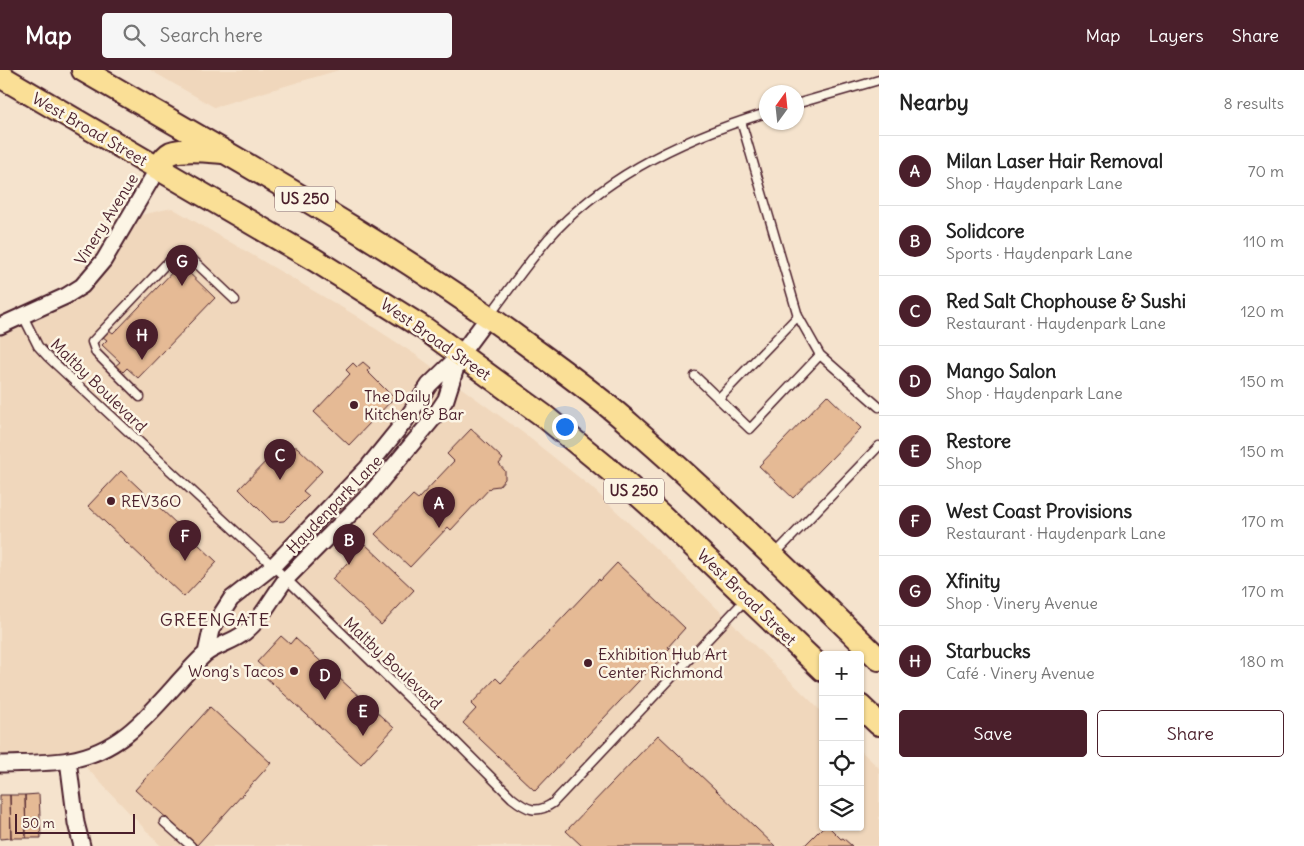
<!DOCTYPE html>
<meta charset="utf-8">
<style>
:root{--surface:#fff;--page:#f6f6f6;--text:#222;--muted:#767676;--line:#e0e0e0;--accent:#4a1f2b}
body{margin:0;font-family:Delius,sans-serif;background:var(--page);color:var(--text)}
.controls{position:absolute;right:15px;bottom:15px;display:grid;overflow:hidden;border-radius:5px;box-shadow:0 1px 4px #0004}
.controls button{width:45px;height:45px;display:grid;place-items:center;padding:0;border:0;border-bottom:1px solid var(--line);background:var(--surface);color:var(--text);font:25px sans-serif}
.compass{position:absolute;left:759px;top:15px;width:45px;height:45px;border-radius:50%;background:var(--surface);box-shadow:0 1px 4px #0004;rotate:15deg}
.scale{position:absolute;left:15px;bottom:12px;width:120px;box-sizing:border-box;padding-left:5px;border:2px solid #4a1f2b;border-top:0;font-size:14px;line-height:18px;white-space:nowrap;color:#4a1f2b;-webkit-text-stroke:4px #fcf5e5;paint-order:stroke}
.you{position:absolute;left:564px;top:356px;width:18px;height:18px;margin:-12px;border:4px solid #fff;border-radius:50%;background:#1a73e8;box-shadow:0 0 0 8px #1a73e833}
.badge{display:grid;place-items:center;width:32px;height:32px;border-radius:50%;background:var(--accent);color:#fff;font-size:16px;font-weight:700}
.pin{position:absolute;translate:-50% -41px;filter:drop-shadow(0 1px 2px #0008)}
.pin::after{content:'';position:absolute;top:26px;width:18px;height:15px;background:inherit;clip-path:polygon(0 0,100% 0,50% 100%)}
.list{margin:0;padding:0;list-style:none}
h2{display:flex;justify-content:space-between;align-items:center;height:65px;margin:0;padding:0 20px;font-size:21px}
h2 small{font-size:16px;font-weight:400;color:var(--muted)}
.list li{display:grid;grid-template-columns:32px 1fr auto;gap:15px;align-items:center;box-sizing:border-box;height:70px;padding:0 20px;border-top:1px solid var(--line)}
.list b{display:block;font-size:19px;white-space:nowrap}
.list p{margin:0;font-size:16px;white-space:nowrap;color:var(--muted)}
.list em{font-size:16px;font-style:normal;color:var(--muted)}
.actions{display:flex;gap:10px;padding:15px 20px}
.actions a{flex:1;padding:11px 0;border:1px solid var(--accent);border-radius:5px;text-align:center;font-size:18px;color:var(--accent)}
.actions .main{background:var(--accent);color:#fff}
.icon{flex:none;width:28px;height:28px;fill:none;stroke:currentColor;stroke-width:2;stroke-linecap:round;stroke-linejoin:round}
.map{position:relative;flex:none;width:879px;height:776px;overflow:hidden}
header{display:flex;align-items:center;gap:30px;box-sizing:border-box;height:70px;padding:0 25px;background:var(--accent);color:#fff}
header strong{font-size:24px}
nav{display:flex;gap:28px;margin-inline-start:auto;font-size:18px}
.search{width:350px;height:45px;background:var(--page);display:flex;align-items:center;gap:12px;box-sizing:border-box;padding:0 18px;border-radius:5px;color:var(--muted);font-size:19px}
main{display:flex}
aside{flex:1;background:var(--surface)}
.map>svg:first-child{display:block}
.built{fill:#f0d7bc}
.building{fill:#e5ba95;stroke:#4a1f2b}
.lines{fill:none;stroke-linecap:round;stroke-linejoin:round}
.lane-casing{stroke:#4a1f2b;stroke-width:11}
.street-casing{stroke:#4a1f2b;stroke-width:19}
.primary-casing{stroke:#4a1f2b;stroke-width:26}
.lane{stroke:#fcf5e5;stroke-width:8}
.street{stroke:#fcf5e5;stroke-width:15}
.primary{stroke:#fadf96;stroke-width:22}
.poi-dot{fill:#4a1f2b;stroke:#fcf5e5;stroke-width:2}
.labels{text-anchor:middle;stroke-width:5;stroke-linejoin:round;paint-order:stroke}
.shield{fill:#fcf5e5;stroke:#7f5f63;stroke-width:1}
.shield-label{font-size:15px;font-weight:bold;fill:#4a1f2b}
.street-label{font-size:16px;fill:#4a1f2b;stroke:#fcf5e5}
.poi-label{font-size:16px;fill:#4a1f2b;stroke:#fcf5e5;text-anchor:start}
.neighbourhood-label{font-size:18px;letter-spacing:1px;fill:#4a1f2b;stroke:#fcf5e5}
</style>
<header>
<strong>Map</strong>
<div class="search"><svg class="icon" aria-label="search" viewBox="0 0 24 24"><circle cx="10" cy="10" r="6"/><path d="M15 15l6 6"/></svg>Search here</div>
<nav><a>Map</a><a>Layers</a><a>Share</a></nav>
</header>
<main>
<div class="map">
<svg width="879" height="776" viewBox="0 0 879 776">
<rect width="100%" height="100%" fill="#f5e3cd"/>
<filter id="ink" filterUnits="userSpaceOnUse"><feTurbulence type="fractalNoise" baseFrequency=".02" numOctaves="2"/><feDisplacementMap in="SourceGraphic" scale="10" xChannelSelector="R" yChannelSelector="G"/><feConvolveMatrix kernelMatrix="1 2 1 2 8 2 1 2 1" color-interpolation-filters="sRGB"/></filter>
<g filter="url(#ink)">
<path class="built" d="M150,0H339L214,37Z
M172,138L353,244L416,285L522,362L591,417L673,495L823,643V757H860V680L879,698V776H161L81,692L0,698V266L45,246L90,220L141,145Z"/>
<path class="building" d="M180,194L215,228L138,308L127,298L121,304L114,297L120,292L102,275L107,270L103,267L109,260L113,263L117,259H118Z
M363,292L370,298L367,301L394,328L349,375L314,342L350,304L346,300L353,293L357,297Z
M827,325L861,358L793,428L759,396Z
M471,359L503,389L499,394L505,401V409L499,416L491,417L451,460L448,457L410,497L375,464L413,425L418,429L454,391L447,384Z
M291,377H297L322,401L303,421L309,426L284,451L272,452L239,419L273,384L279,390Z
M121,401L217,492L184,527L88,436Z
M365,474L414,520L381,555L332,509Z
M617,493L685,558L668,577L670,578L535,721L463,653L476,639L471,634L496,608L501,613L599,509L600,511Z
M281,566L290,574L295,568L394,658L361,694L262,604L266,600L257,592Z
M210,637L271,693L197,775L135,720Z
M658,665L775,776H582L566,761Z
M39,724L41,768H26L25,725Z
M0,725H10L11,768L0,769Z
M10,725H25L26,768H11Z
M823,757H829L841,769L843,768L852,776H804Z"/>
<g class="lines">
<defs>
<path id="lane" d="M796,34L879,10
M741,51L798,246L820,285L879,337
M490,245C509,219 528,193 548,169C604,106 687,67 766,43
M23,246L38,276L48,287L273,496L413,632L436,652L512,728C526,739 536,745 553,733L746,529
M695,306L750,359L820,285
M140,327L96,283L92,272L165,195L177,186H183L195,192L235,230
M718,329L798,246
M774,485L879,376
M164,752L191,776"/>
<path id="street" d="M0,256L66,226L82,216L104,190L158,98
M206,583L211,560L231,529L273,496L367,398L405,351L429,315L460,285L489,246
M68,690L76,753L82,776
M0,694C23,693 46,694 69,690C132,680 161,626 204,585C214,576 233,572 244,563C262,549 272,527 286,509L371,423L432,350L446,329L460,285"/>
<path id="primary" d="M83,0C234,88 389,172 529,276C565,302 602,329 635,359C719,432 799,511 879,589
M0,6L315,190L425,259L544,346L623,411L662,446L823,600
M158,98C161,93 165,86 171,83C183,78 209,81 222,82
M860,636L879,654"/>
</defs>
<use href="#lane" class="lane-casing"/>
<use href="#street" class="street-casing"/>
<use href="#primary" class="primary-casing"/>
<use href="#lane" class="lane"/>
<use href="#street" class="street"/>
<use href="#primary" class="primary"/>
</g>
</g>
<g class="poi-dot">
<circle cx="354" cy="335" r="5"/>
<circle cx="111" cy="431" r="5"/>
<circle cx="588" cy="593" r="5"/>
<circle cx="294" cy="601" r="5"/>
</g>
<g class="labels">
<g class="shield">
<rect x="275" y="116.5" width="60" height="25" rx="4"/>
<rect x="604" y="408.5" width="60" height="25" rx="4"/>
</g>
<g class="shield-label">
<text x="305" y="134">US 250</text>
<text x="634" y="426">US 250</text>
</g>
<g class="street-label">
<text transform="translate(90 59) rotate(30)" y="6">West Broad Street</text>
<text transform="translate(106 149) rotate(-58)" y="6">Vinery Avenue</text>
<text transform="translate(436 269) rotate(35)" y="6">West Broad Street</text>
<text transform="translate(99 315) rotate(44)" y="6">Maltby Boulevard</text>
<text transform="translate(334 434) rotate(-46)" y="6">Haydenpark Lane</text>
<text transform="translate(747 527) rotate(44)" y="6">West Broad Street</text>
<text transform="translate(393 593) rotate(43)" y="6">Maltby Boulevard</text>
</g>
<g class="poi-label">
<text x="364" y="332">The Daily<tspan x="364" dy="18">Kitchen &amp; Bar</tspan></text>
<text x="121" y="437">REV36O</text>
<text x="598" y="590">Exhibition Hub Art<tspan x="598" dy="18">Center Richmond</tspan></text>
<text x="284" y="607" text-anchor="end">Wong's Tacos</text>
</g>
<g class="neighbourhood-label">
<text x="215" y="556">GREENGATE</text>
</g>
</g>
</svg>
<div class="controls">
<button>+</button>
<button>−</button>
<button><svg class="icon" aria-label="locate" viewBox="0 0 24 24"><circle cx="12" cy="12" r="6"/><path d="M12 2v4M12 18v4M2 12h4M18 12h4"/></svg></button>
<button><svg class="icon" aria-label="layers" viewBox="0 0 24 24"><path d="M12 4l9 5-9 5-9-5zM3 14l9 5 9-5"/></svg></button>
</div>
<svg class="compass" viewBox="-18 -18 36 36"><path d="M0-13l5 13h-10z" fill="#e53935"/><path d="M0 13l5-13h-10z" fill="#767676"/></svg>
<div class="scale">50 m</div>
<div class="you"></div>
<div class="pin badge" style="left:439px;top:458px">A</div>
<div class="pin badge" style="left:349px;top:495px">B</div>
<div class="pin badge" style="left:280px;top:410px">C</div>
<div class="pin badge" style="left:325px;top:630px">D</div>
<div class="pin badge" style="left:363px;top:666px">E</div>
<div class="pin badge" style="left:185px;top:491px">F</div>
<div class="pin badge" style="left:182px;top:216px">G</div>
<div class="pin badge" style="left:142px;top:290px">H</div>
</div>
<aside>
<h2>Nearby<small>8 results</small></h2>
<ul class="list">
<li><span class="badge">A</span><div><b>Milan Laser Hair Removal</b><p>Shop · Haydenpark Lane</p></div><em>70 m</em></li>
<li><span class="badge">B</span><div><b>Solidcore</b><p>Sports · Haydenpark Lane</p></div><em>110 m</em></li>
<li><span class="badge">C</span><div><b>Red Salt Chophouse &amp; Sushi</b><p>Restaurant · Haydenpark Lane</p></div><em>120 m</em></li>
<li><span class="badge">D</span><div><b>Mango Salon</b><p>Shop · Haydenpark Lane</p></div><em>150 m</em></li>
<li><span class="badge">E</span><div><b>Restore</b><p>Shop</p></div><em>150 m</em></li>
<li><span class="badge">F</span><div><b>West Coast Provisions</b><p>Restaurant · Haydenpark Lane</p></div><em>170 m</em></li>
<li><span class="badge">G</span><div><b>Xfinity</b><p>Shop · Vinery Avenue</p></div><em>170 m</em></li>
<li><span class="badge">H</span><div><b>Starbucks</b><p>Café · Vinery Avenue</p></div><em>180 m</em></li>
</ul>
<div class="actions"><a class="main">Save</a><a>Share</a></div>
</aside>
</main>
